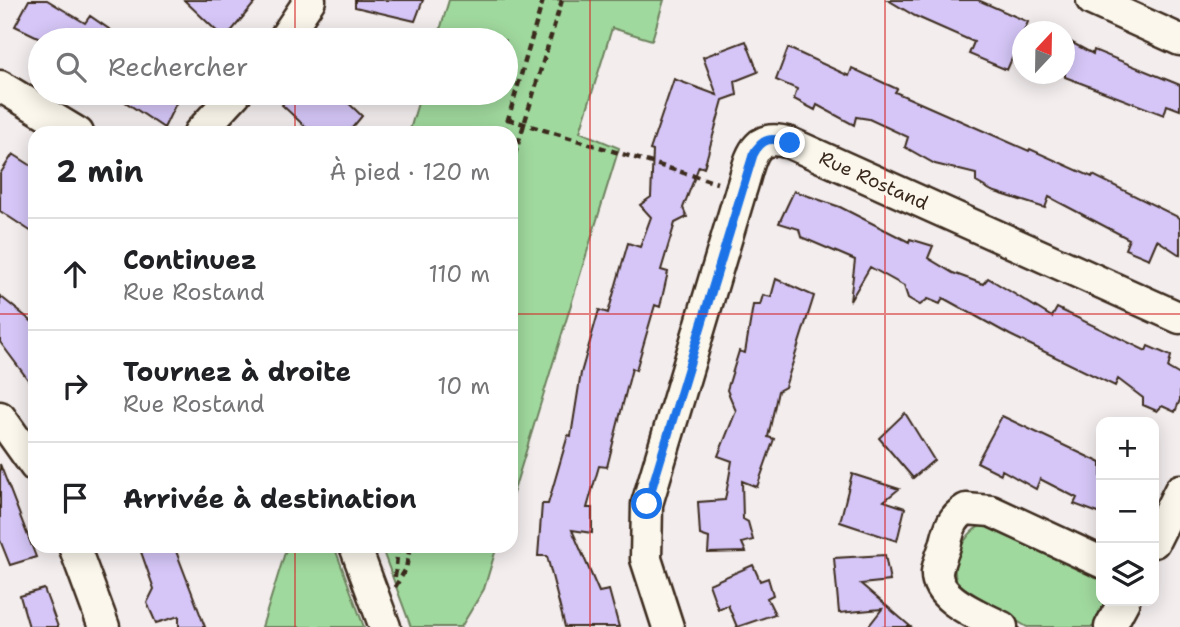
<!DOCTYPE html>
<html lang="fr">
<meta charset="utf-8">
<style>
:root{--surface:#fff;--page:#f2f2f2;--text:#202124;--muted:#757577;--line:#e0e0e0}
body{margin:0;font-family:"Shantell Sans",sans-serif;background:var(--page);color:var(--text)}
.controls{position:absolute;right:21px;bottom:21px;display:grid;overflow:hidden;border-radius:14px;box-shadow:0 4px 18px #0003}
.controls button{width:63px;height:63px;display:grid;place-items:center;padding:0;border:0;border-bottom:2px solid var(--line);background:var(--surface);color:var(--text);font:35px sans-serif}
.compass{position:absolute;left:1012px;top:21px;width:63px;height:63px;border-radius:50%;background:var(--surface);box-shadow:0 4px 18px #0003;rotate:22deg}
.stop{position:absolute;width:21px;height:21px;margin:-16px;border:5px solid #1a73e8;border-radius:50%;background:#fff}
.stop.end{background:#1a73e8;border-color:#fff;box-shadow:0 2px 7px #0008}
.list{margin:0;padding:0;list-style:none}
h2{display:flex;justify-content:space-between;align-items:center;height:91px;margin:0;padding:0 28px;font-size:30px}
h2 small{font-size:23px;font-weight:400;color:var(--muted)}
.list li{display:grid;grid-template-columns:46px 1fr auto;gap:21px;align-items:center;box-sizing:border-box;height:112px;padding:0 28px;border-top:2px solid var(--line)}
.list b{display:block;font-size:26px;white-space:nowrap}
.list p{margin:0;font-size:23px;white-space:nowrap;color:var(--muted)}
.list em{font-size:23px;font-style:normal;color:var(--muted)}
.icon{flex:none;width:38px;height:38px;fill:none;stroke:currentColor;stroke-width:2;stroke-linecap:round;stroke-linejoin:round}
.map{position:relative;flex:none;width:1180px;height:627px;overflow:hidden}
.search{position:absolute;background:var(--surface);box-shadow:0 4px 18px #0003;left:28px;top:28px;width:490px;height:77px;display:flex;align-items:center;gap:18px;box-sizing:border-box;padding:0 24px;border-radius:38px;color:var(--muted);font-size:26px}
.panel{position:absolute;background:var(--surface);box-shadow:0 4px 18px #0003;left:28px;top:126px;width:490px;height:427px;border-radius:21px}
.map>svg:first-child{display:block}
.green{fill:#a0d99e;stroke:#6e825e;stroke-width:2}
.building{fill:#d5c6f7;stroke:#3b2a1e;stroke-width:2}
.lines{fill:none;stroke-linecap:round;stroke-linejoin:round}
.minor-casing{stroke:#3b2a1e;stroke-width:35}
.path{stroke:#3b2a1e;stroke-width:4.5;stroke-dasharray:7 5;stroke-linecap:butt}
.minor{stroke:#fbf7ec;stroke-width:30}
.route{stroke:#1a73e8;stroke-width:9}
.grid{fill:none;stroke:#d62828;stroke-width:2;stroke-opacity:0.55}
.labels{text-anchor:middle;stroke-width:7;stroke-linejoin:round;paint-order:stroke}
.street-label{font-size:19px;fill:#3b2a1e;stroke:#fbf7ec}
</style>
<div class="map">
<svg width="1180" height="627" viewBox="0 0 1180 627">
<rect width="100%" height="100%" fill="#f3edee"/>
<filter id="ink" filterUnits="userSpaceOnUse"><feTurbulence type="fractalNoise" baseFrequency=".0143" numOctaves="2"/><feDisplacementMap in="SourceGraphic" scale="14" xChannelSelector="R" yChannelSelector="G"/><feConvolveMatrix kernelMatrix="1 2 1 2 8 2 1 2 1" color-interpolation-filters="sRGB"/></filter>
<g filter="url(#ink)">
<path class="green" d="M449,0H664L652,40L612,28L580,132L619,148L511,500V133H409L421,93H506V40H437Z
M983,525L1101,577V601H1110L1096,627H1027L960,587C946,570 963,531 983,525Z
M287,546H334L364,627H262Z
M381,546H497L484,589L461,627H411Z"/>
<path class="building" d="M29,0H47L85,23L90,16L125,40H44L15,26Z
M184,0H257L225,39Z
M355,0H423L415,21L355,7Z
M888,0H978L1028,22L1007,70L969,54L974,42L915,16Z
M1065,39L1093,54L1094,50L1180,85V110L1167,105L1164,115L1065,77Z
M746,41L758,72L735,81L737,95L723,100L704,168L699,166L683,208L687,217L675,223L661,270L668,272L660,307L655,305L636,370L632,368L607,467L599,466L587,508H592V533L572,530L599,592L609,590L619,627H565L547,556H538L542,504H548L568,435L571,436L581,373L599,310L608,313L628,243L640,247L651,217L640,205L651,197L653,151L650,150L674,79L717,95L703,57Z
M788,48L849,76L852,68L897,89L895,92L1029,151L1030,149L1092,177L1093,175L1180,218V255L1157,240L1149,259L1125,249L1129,239L1049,197L1045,208L992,191L976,182V174L935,164L905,147L908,137L869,119L856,117L854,125L817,105L815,110L794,99L797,89L776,80Z
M112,93H181L164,128Z
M292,93H338L362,116L348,133H312L282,105Z
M13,154L35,168V234L0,211V174Z
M794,191L840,207L909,242L910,239L933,246L928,258L953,273L983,284L988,278L1052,317L1057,308L1146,351L1148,346L1171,356L1168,368L1180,375V400L1175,412L1162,406L1157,411L1143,405V398L1118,379L1115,386L1010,335L943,298L940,304L928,299L920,305L908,298L904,286L870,267L850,301L855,260L801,237L799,229L779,223Z
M776,279L814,296L785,387L778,391L768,437L774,439L757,487L742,481L743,519L748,522L753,540L742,543L746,552L708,553L709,538L700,535L698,502L725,500L732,461L718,456L736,411L727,390L739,351L745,353L753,305H760L763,295L771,297Z
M0,296L35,324V389L0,342Z
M905,413L934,460L913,478L879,438Z
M1002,416L1101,463V514L1074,504L1077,498L1040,479L1036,489L1002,470L1001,474L977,462Z
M0,464L36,557L10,565L0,540Z
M852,474L899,489L884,501L905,508L897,541L840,522Z
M139,546H174L205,627H179V616L156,623L147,603L154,589Z
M885,555L890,581L861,584L911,627H868L882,609L839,613L834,558Z
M753,565L760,581L768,578L773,595L767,598L775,614L737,627L728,605L718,609L709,584Z
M44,589L58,627H29L20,596Z"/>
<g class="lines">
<defs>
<path id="minor" d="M1092,0L1180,40
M283,40L310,0
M0,86L78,133
M199,133L236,93
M0,417L35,466
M1154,542L1180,490
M74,546L104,627
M355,546L385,627
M668,627L646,559L647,504L741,190C751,160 751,131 790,143L1180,318
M1002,627C982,616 935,600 937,572C938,564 942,554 945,546C949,530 951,518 966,509L991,511L1101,562
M1110,627L1124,601"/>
</defs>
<use href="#minor" class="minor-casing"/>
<path class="path" d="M508,119L717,183
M504,133L543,0
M511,167L562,0
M395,577L398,546
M395,587L406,569L410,546"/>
<use href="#minor" class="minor"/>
</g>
</g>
<g class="lines" filter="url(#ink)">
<path class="route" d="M647,504L753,155C762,137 772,137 790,143"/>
</g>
<path class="grid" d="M295,0V40M590,0V627M885,0V627M295,93V133M0,314H35M511,314H1180M295,546V627"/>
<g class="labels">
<g class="street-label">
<text transform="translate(874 180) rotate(24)" y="7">Rue Rostand</text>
</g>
</g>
</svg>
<div class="controls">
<button>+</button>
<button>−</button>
<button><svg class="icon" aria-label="layers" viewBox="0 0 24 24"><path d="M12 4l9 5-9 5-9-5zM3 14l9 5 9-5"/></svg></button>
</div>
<svg class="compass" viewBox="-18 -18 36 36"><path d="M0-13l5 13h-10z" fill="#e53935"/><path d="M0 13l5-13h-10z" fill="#757577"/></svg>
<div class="stop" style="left:647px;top:504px"></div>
<div class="stop end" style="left:790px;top:143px"></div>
<div class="search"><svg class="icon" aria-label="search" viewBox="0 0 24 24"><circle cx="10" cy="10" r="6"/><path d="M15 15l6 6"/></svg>Rechercher</div>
<section class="panel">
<h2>2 min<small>À pied · 120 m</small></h2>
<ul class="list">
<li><svg class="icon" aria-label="ahead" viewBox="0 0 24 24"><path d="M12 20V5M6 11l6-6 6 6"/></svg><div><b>Continuez</b><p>Rue Rostand</p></div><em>110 m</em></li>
<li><svg class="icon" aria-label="right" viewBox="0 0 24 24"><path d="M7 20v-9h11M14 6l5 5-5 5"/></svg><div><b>Tournez à droite</b><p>Rue Rostand</p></div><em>10 m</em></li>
<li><svg class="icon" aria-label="arrive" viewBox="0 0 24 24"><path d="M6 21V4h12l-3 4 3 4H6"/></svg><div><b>Arrivée à destination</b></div></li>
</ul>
</section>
</div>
